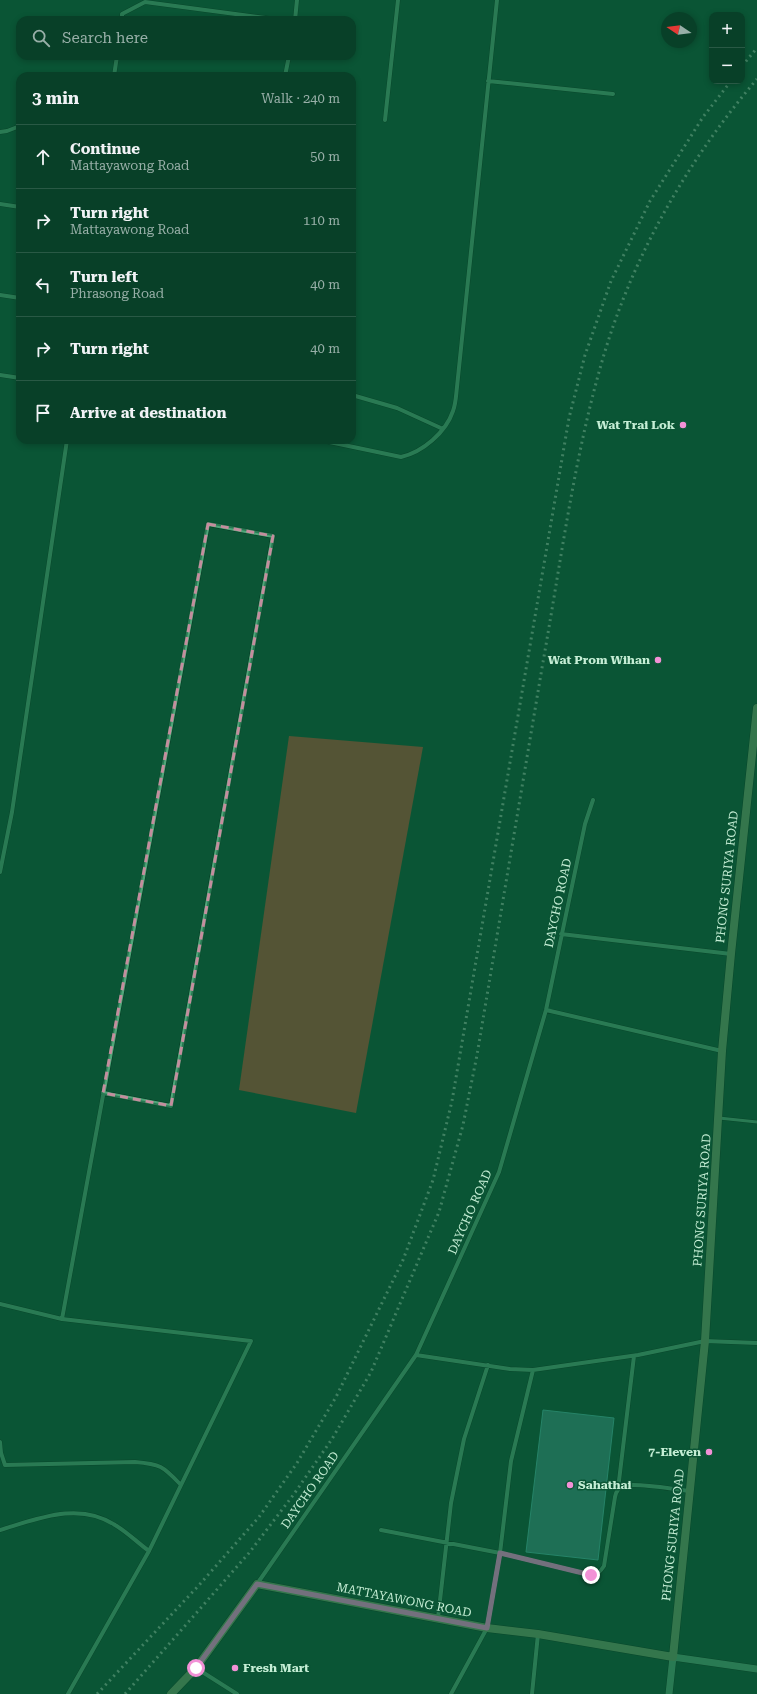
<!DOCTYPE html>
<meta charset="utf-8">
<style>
:root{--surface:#084028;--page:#164b34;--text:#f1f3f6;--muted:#98afa8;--line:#295945}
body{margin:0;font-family:"Roboto Serif",serif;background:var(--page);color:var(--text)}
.controls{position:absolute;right:12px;top:12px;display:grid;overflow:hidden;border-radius:8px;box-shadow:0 2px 6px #0003}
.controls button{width:36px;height:36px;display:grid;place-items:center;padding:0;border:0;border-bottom:1px solid var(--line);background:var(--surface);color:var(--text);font:20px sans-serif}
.compass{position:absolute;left:661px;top:12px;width:36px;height:36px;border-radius:50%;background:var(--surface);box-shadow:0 2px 6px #0003;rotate:283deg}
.stop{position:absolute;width:12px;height:12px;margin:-9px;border:3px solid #f291d6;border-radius:50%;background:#fff}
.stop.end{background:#f291d6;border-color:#fff;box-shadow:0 1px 4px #0008}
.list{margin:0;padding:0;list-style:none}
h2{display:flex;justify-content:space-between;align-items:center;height:52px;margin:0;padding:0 16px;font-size:17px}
h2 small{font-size:13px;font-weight:400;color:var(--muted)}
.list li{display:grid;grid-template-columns:26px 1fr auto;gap:12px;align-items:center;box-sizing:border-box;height:64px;padding:0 16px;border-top:1px solid var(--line)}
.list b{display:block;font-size:15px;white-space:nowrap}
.list p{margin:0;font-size:13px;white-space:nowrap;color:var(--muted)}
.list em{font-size:13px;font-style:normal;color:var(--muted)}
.icon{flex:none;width:22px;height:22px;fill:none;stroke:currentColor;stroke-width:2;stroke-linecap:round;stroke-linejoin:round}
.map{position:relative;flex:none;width:757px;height:1694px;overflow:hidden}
.search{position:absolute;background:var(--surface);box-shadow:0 2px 6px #0003;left:16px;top:16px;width:340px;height:44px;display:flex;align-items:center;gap:10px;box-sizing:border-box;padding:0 14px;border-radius:12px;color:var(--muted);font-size:15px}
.panel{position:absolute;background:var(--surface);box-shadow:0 2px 6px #0003;left:16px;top:72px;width:340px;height:372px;border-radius:12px}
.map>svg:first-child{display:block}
.green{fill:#ad5335}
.building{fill:#368e7d;stroke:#46baa5}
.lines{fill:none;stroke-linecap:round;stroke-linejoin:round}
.service-casing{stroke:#053721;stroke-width:4}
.minor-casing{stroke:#053721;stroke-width:5}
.tertiary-casing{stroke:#053721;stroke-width:8}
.secondary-casing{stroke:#053721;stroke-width:9}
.service{stroke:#4fa679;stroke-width:3}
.minor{stroke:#4fa679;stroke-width:4}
.tertiary{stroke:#4fa679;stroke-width:7}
.secondary{stroke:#669e68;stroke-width:8}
.rail{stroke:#80b599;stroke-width:3;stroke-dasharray:2 4;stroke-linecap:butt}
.route{stroke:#f291d6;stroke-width:5}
.marked{fill:none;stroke:#c48e9e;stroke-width:3;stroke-dasharray:8 5;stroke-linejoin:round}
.poi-dot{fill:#f291d6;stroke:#0b5535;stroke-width:1.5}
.labels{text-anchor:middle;stroke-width:3;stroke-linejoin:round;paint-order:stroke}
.poi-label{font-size:12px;font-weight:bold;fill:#c5eed5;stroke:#0b5535;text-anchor:end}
.street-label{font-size:12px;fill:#c5eed5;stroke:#0b5535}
</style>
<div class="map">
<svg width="757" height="1694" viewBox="0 0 757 1694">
<rect width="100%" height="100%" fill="#0b5535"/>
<path class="green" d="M289,736L423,747L356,1113L239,1090Z"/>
<path class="building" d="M543,1410L614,1418L598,1560L526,1552Z"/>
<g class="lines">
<defs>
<path id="service" d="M719,1118L757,1122"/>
<path id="minor" d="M122,20V14L145,2L281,20
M295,20L297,0
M114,76L117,56
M285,76L289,56
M488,81L613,94
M385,120L398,0
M0,132L7,131L20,126
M0,204L20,207
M0,295L20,298
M0,375L20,378
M352,395L397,408L443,429
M320,440L401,457C423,452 446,432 453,411C456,403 456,395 457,387L497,0
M0,872L12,812L67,440
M561,934L731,954
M546,1010L722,1051
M0,1304L62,1319L251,1341L149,1551L68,1694
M62,1319L208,524L273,536L171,1106L103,1093
M416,1355L510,1369L533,1370L638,1355L705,1341L757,1343
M0,1442L1,1453L5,1465L135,1462C160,1464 163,1466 180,1484
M618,1489L634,1356
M0,1530C37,1519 79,1501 115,1525C127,1532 138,1543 149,1551
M381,1530L500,1553L591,1575C598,1574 600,1572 604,1566L615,1497C616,1492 619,1487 624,1486C636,1482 676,1490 690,1491
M257,1584L416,1355L499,1172L546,1010L585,824L593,800
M438,1618L451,1503L464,1439L488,1365
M196,1668L237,1694
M451,1694L487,1628L500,1553L511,1461L533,1370
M532,1694L538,1634"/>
<path id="tertiary" d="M669,1694L673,1657L757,1669"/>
<path id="secondary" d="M171,1694L196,1668L257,1584L487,1628L538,1634L673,1657L705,1341L722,1051L731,954L757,708"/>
</defs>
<use href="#service" class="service-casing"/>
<use href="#minor" class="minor-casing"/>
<use href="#tertiary" class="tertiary-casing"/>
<use href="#secondary" class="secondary-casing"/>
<use href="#service" class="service"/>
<use href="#minor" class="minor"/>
<use href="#tertiary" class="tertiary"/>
<use href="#secondary" class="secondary"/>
<path class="rail" d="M742,66L757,48
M97,1694L201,1583L259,1517L297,1463L336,1397L403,1260L433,1180L452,1101L569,418L585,355L611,281L650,201L703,117L731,81
M125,1694L249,1553L294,1494L332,1439L371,1372L439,1212L463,1125L477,1055C499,924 521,793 543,662C561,561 574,457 603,358C633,255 688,160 757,79"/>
</g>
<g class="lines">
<path class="route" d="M196,1668L257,1584L487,1628L500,1553L591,1575"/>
</g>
<path d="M0 0H757V1694H0ZM208,524L273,536L171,1106L103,1093Z" fill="#0b5535" fill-opacity=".55" fill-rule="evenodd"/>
<path class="marked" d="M208,524L273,536L171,1106L103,1093Z"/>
<g class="poi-dot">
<circle cx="683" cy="425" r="4"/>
<circle cx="658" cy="660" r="4"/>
<circle cx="709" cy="1452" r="4"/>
<circle cx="570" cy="1485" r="4"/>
<circle cx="235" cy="1668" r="4"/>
</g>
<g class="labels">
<g class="poi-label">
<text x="675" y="429">Wat Trai Lok</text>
<text x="650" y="664">Wat Prom Wihan</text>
<text x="701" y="1456">7-Eleven</text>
<text x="578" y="1489" text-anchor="start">Sahathai</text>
<text x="243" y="1672" text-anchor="start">Fresh Mart</text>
</g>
<g class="street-label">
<text transform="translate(727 877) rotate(-84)" y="4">PHONG SURIYA ROAD</text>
<text transform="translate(558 903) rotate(-78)" y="4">DAYCHO ROAD</text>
<text transform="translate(702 1200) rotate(-86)" y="4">PHONG SURIYA ROAD</text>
<text transform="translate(470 1212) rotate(-66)" y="4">DAYCHO ROAD</text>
<text transform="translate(310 1490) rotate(-55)" y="4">DAYCHO ROAD</text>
<text transform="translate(673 1535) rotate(-84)" y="4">PHONG SURIYA ROAD</text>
<text transform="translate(404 1600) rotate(11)" y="4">MATTAYAWONG ROAD</text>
</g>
</g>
</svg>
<div class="controls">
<button>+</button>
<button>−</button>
</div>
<svg class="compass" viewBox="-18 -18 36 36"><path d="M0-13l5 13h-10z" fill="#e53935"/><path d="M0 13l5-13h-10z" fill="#98afa8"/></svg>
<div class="stop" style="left:196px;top:1668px"></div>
<div class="stop end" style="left:591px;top:1575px"></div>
<div class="search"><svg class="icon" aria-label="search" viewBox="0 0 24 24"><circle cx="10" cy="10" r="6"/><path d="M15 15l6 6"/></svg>Search here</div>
<section class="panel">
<h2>3 min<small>Walk · 240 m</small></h2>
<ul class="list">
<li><svg class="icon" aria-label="ahead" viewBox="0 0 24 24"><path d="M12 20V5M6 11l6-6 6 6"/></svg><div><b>Continue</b><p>Mattayawong Road</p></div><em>50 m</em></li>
<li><svg class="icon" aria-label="right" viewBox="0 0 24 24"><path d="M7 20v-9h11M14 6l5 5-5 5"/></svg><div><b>Turn right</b><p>Mattayawong Road</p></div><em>110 m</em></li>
<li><svg class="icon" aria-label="left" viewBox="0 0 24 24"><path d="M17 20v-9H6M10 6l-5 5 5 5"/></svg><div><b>Turn left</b><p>Phrasong Road</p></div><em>40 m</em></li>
<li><svg class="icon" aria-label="right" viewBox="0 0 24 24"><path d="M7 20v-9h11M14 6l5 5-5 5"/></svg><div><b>Turn right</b></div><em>40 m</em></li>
<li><svg class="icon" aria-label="arrive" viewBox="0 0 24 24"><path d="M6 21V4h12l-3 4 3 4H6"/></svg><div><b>Arrive at destination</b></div></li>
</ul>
</section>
</div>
